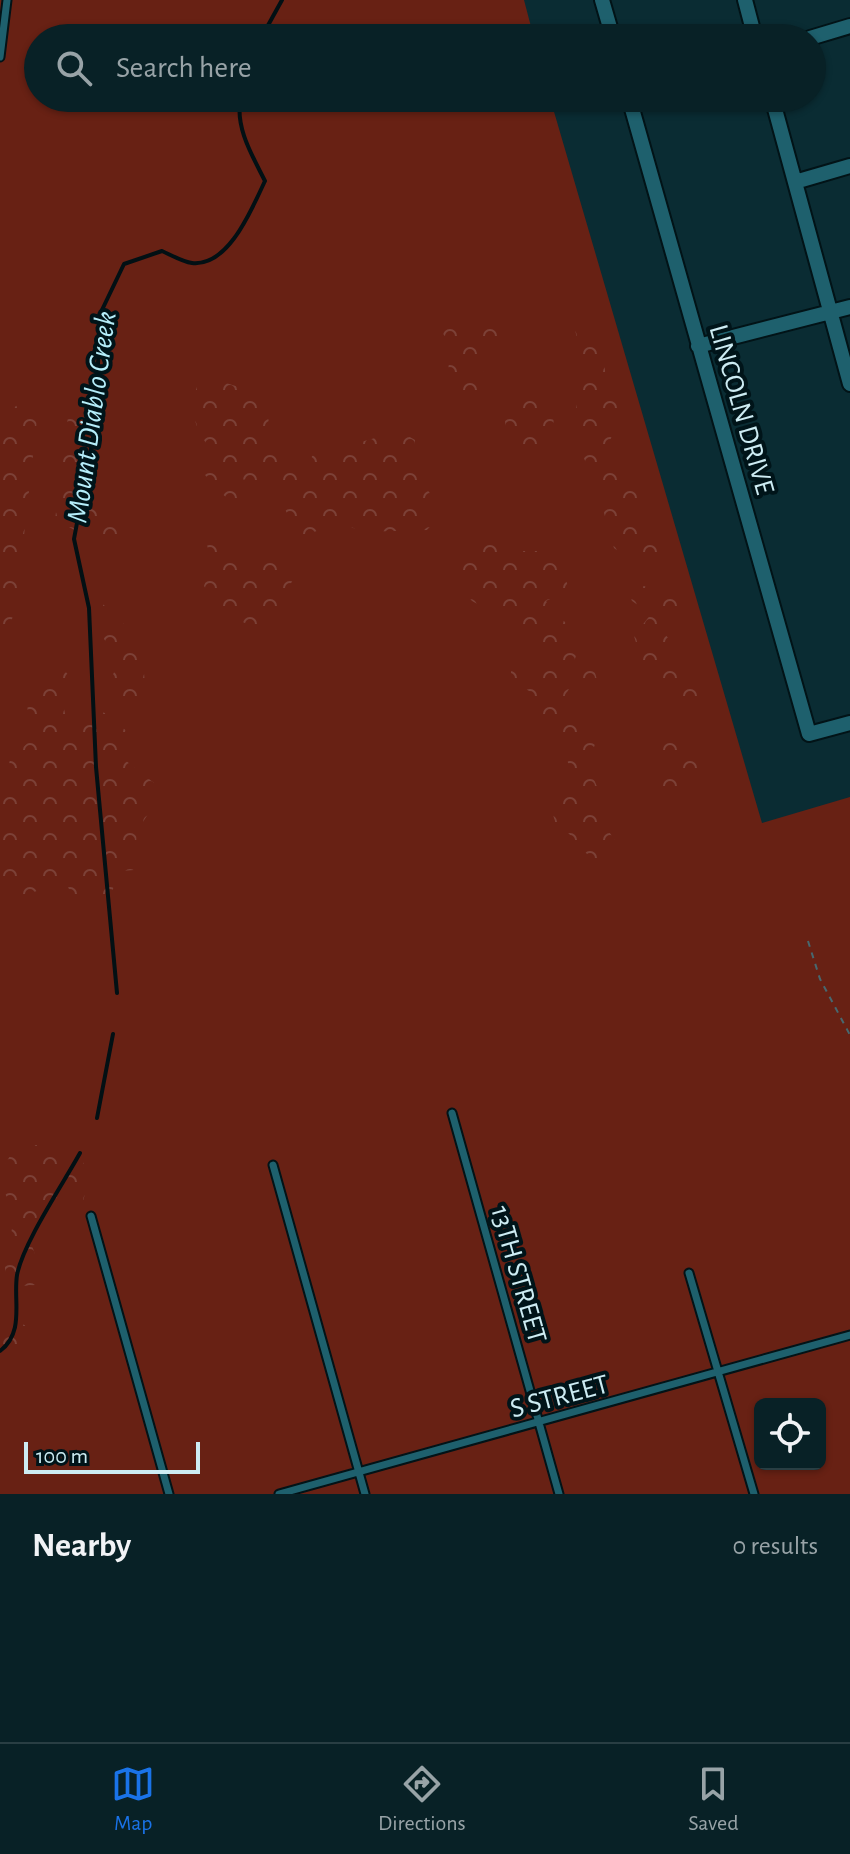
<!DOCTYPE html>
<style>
:root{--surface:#082126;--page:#11292e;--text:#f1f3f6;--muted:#98a3a7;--line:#293e43;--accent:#1a73e8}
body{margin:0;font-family:"Alegreya Sans",sans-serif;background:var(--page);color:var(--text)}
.controls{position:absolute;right:24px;bottom:24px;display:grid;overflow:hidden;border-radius:12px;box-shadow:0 2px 6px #0004}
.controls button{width:72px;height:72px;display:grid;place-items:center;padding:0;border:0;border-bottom:2px solid var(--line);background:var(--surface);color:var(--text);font:40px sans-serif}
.scale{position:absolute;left:24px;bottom:20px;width:176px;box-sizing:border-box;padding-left:8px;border:4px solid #cdecf3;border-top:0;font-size:22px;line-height:28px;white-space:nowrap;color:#cdecf3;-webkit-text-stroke:6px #001419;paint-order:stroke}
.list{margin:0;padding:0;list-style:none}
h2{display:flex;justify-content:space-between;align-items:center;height:104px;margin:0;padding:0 32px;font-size:34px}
h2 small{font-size:26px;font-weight:400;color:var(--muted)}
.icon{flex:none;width:44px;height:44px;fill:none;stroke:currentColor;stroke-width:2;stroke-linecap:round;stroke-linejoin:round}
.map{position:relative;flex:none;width:850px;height:1494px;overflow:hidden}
.search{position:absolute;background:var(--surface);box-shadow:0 2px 6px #0004;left:24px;right:24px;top:24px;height:88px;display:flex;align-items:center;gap:20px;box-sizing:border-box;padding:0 28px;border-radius:44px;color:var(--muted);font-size:30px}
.sheet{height:248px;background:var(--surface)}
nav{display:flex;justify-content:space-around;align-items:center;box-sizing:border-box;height:112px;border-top:2px solid var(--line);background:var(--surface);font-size:22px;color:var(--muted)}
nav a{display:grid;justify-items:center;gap:4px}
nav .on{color:var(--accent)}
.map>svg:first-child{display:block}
.grass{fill:#682114;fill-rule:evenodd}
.forest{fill:url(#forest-crowns)}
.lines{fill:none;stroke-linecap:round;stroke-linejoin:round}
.stream{stroke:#021014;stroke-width:4}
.service-casing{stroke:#021317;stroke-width:11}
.minor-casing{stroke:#021317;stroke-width:18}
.path{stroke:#47686f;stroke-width:2;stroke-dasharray:6 6;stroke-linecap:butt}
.service{stroke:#1e606d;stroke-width:7}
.minor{stroke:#1e606d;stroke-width:14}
.labels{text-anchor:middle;stroke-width:8;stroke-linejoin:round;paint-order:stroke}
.street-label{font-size:28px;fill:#cdecf3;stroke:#001419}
.water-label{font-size:30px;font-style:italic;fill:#b5eefa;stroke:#001419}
</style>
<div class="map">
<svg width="850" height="1494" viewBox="0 0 850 1494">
<defs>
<pattern id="forest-crowns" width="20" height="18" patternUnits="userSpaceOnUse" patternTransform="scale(2)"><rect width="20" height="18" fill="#682114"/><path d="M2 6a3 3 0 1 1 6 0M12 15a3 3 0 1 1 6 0" fill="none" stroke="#7c4137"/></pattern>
</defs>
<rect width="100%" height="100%" fill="#0a2c33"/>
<path class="grass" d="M0,0H524L534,38H38V98H550L762,823L850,797V1494H0ZM760,1404H820V1464H760Z"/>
<path class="forest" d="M570,311L599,335L606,376L621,414L609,443L644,493L642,521L662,538L667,558L648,550L638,566L614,548L596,485L582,454L575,419L578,392L586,372Z
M443,314L510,331L475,346L490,394L469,398L447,381L449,362L456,348L443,334Z
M223,382L251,391L268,413L270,441L287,463L309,471L312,456C341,445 370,442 398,430L415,440L413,469L443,512L427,530L362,532L336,520L327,528L297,537L277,490L253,479L235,480L238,506L214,488L199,466L206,443C193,424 190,408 197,386Z
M527,388L552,396L555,445L534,468C506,440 500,435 509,396Z
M40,393L16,607L0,655V415Z
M70,400L94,432L82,499L100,501L123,518L119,552C95,545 78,530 55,520Z
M482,535L505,551H540L564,573L569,590L546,601L581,640L574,662H592L601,694L572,684L563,699L568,716L595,744L588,766L599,791L584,807L598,816L621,849L614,864L601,868C583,853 576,835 556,825L550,804L559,784L574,769L568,763L566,744C550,729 533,718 534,694L511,680V669L538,666L544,655L539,638L472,601L454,579L457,555Z
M206,540L244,558L268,553L299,570L262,631L221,612L204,586L211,563Z
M624,582L678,593L684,610L665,634L680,653L682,672L715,687L710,702L690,705L679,692L659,694L643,665L634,636L651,614L632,601Z
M96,598C138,636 143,639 146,698L131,703L117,692L112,676L120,662L104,639Z
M60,665L70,677L63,703L67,724L79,732L96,709L109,715L134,738L125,760L154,783L152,808L137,831L134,870L120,871L109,899L77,904L61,874L37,891L0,902V814L10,759L30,741C26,701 22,688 60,665Z
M672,728L697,746L712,766L694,786L665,804L653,795L666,766L646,749Z
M48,1143L80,1153L89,1180L83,1201L55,1198L26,1229L41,1271L35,1285L7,1287C0,1243 14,1249 12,1215C11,1201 0,1188 0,1173L14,1149Z
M8,1316L28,1327L20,1360L0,1378V1326Z"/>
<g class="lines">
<path class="stream" d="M261,38L282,0
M117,993L96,767L89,608L74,539L94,432L101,312L124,264L162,251C171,255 183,262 192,263C229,267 252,208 265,181C253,157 234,126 241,98
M97,1118L113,1034
M0,1351C25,1332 13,1301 17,1275C23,1243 63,1184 80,1153"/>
<defs>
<path id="service" d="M0,57L7,0
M452,1113L559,1494
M273,1165L365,1494
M91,1216L169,1494
M689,1273L754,1494
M279,1494L850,1335"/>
<path id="minor" d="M602,0L613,38
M745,0L755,38
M810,38L850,26
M629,98L809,734L850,723
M772,98L850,384
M795,182L850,166
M698,346L850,307"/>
</defs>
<use href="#service" class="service-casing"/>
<use href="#minor" class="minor-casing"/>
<path class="path" d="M808,941L820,979L850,1035"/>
<use href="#service" class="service"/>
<use href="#minor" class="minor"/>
</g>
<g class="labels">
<g class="street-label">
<text transform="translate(743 409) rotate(74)" y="10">LINCOLN DRIVE</text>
<text transform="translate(520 1274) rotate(74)" y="10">13TH STREET</text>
<text transform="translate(559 1395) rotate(-15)" y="10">S STREET</text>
</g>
<g class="water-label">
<text transform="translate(91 417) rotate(-82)" y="10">Mount Diablo Creek</text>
</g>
</g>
</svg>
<div class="controls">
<button><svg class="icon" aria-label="locate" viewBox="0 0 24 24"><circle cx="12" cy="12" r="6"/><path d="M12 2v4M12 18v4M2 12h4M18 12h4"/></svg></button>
</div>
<div class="scale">100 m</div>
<div class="search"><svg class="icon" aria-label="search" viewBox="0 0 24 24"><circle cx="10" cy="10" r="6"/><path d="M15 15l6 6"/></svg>Search here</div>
</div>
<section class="sheet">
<h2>Nearby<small>0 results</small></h2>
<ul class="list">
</ul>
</section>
<nav>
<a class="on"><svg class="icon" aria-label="map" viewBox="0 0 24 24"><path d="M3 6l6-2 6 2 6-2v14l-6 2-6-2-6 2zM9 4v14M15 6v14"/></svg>Map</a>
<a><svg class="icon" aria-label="directions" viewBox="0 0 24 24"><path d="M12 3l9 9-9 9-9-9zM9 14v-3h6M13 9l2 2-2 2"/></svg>Directions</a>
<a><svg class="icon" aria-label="saved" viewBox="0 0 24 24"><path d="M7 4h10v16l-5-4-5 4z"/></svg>Saved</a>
</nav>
